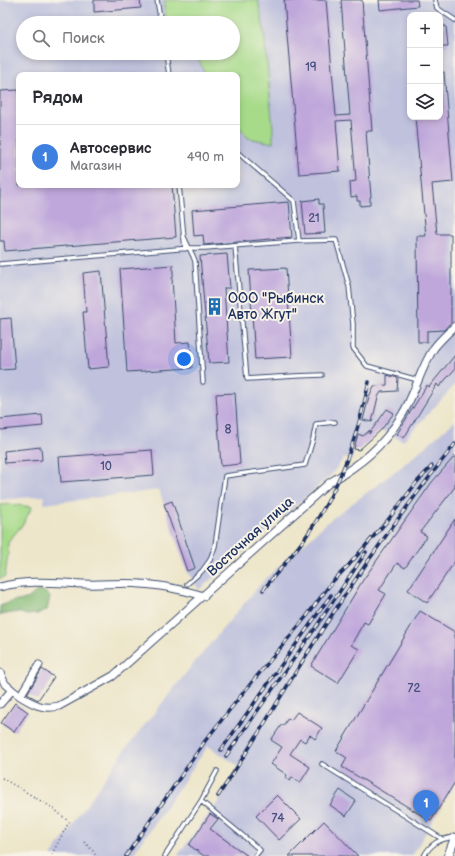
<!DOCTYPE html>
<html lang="ru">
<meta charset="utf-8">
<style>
:root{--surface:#fff;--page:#f7f7f7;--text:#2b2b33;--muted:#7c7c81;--line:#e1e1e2;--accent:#d93025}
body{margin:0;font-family:"Balsamiq Sans",sans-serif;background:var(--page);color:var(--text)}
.controls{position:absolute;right:12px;top:12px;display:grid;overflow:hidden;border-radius:8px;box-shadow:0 2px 6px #0003}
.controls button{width:36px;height:36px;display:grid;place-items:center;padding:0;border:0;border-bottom:1px solid var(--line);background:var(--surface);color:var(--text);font:20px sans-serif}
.you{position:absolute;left:184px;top:359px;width:14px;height:14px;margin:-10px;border:3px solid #fff;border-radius:50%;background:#1a73e8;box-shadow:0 0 0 6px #1a73e833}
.badge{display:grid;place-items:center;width:26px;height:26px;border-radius:50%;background:var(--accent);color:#fff;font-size:13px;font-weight:700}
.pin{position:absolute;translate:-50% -33px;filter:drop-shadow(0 1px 2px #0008)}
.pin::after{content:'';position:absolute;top:21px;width:14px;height:12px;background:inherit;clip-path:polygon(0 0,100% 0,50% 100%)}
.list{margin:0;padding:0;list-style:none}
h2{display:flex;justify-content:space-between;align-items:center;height:52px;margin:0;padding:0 16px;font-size:17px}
h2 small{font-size:13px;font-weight:400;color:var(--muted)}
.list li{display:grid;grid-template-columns:26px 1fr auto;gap:12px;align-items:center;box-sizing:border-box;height:64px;padding:0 16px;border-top:1px solid var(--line)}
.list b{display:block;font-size:15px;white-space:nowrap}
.list p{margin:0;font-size:13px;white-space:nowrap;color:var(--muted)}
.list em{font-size:13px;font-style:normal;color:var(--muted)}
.icon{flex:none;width:22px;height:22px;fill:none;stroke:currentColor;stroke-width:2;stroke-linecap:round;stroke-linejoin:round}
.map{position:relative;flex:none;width:455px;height:856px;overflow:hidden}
.search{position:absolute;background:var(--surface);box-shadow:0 2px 6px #0003;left:16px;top:16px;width:224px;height:44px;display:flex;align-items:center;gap:10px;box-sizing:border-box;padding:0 14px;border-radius:22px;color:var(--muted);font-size:15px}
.panel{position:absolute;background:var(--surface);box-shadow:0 2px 6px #0003;left:16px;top:72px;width:224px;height:116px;border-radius:8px}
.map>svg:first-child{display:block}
.industrial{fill:#c0c2dd;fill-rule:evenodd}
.green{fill:#a7db8a;stroke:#618574}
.forest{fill:#85bb76;stroke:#50756a}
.building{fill:#bfa7db}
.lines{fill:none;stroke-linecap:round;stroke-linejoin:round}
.service-casing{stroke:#3a4a6e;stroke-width:5.5}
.minor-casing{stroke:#3a4a6e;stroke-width:9}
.tertiary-casing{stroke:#3a4a6e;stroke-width:10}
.path{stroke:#3a4a6e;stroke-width:1.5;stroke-dasharray:1 3;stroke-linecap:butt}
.service{stroke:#fff;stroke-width:3.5}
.minor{stroke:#fff;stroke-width:7}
.tertiary{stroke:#fff;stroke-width:8}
.rail-casing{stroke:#1b2f5e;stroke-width:3.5}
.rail{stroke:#f7f3e8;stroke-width:2;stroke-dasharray:6;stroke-linecap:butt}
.labels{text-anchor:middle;stroke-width:4;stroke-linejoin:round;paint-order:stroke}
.number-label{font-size:12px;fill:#444d7d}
.poi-label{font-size:14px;fill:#1b2f5e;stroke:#f7f3e8;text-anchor:start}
.street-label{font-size:14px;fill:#1b2f5e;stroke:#f7f3e8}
</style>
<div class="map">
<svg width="455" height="856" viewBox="0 0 455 856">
<rect width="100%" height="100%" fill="#f7f3e8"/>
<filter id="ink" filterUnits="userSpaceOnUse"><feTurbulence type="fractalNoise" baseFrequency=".025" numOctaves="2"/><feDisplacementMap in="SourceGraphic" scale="8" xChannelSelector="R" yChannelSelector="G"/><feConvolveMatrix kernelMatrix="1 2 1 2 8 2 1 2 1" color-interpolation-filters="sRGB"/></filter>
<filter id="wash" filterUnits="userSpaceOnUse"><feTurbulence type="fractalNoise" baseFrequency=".012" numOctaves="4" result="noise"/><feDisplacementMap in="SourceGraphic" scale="16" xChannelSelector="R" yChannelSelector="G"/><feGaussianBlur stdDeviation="0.9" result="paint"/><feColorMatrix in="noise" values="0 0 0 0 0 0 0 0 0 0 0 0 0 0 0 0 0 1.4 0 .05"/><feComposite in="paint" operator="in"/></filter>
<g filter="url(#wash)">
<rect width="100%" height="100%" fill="#ede6ca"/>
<path class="industrial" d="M0,0H455V385L403,441L381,430L359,450L354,449L352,460L344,458L331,475L199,590L187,571L195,568L172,501L164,504L159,490L44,504V496L0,500ZM410,15H440V117H410ZM23,23H233V53H23ZM19,75H237V185H19Z
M455,421V782L412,856H177L214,808L241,768L208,746L132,856H51L124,751L194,663L264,580L330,520L401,467Z"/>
<path class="green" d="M165,0H258L264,30L273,129V143L248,138L237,124V75H205C202,67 199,57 191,53H233V23H167L164,7Z
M9,504L32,507L23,524L8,542V554L5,576L0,579V505Z"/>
<path class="forest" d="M37,591H44L50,597L47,610L37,614L27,615L18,612L0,615V606L14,601H19L29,598Z"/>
<g id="blocks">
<path class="building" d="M94,0H140L141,8L94,12Z
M284,0H326L336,116L350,115L341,0H362L372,131H366L371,197H370V205L360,206V201H357V196L351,197L350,182L356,181L351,120L336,121L340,171L299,174Z
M379,0H417L418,6L380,10Z
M440,26H446L448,46H440Z
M440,72H444L453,182L432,184L437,234H451V322L444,330L427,331V342H418L417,236H426L415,117H440Z
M19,90V185H172L176,237L5,251L4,241H0V91Z
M319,199V204H323L325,233L305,234L302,201Z
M289,202L292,237L204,245L203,235L194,236L192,210Z
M227,254L230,288H224L229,362L209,363L200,256Z
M173,265V278H172L176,343L190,342L192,368L127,372L120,269Z
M286,268L292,357L255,359L249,270Z
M101,271L109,367L88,369L83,312H86L83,273Z
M11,318L15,369L0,370V319Z
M455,355V369L439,387L437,384L404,438L397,434L427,385L429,387Z
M387,375L398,378L397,391L381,392L378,397L372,422L363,420L369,397L374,386L387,385Z
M235,393L240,464L221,466L216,394Z
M387,409L394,413L381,430L359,450L354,449L358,434L363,436L370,430L369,434Z
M42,415L43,426L0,430V419Z
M41,447L42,460L5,463L4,451Z
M152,450L154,475L61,482L59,457Z
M455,456V487L420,532L427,536L405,568L397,563L379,590L386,594L368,624L364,622L351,645L359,649L338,683L311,666L363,580L432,482Z
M172,501L195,568L187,571L164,504Z
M455,519V561L427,603L408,590Z
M420,611L455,632V782L431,821L342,767L347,758L336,751Z
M42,669L54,677L38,700L27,694Z
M15,703L28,712L14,732L1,723Z
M297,712L322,728L315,739L310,735L305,742L300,739L290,754L310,767L300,783L292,777L290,781L285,778L287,775L271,764L282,747L271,740L282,724L283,726L288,718L291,720Z
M340,790L356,801L346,816L330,805Z
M277,795L301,819L279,840L256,816Z
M210,814L218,819L210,829L248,856H204L189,845Z
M324,821L358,856H289Z"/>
</g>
</g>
<g filter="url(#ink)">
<use href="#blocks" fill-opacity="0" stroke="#3a4a6e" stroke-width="1"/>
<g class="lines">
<defs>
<path id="service" d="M157,0L161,23
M435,0L437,8L455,20
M166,53L169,75
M179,185L185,249
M183,235L193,256L195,261L203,382
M299,241L336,240L349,286L353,324V348L367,366L418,380
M235,246L247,379L295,376L322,375
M0,264L190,248H205L299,241L294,201L237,152
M187,584L202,571L210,560L215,546L225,476L305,465L313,439L316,424L335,422
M322,764L442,839
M201,801L260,850L255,856
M165,856L201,801L217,771
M424,856C431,843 440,839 454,837"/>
<path id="minor" d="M0,587C28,579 57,583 85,584C104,585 122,582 141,584C162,585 183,590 204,596
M0,673L5,684L12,690
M20,696C33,704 43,710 59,706L113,676L329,483C361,464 383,447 402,415C415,394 420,369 434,348C440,340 448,333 455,326
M0,704L12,690L20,696L39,665"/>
<path id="tertiary" d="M448,856L455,838"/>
</defs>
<use href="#service" class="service-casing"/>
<use href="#minor" class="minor-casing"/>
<use href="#tertiary" class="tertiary-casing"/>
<path class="path" d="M2,778L53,808L69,822L51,856
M84,842L93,851L96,856"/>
<use href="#service" class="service"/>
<use href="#minor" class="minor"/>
<use href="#tertiary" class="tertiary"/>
<defs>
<path id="rail" d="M384,525L417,482L432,466
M263,590C277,572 294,554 307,535C340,488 357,438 369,382
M221,750L331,595
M226,756L316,627L366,552
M218,796C256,740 289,681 326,624C366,562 409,502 455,444
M126,856L205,741L243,693L306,617L332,582L348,566L387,521"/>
</defs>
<use href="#rail" class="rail-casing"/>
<use href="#rail" class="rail"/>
</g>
</g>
<defs>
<symbol id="building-bare" viewBox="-9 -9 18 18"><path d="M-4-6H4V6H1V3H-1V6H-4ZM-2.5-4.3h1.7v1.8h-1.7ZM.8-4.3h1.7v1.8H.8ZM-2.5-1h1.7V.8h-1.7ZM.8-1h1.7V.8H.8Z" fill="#1f6fb2" stroke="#f7f3e8" stroke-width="2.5" paint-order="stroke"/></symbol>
</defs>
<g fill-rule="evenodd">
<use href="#building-bare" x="202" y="294" width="25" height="25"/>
</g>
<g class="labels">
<g class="number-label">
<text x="311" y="71">19</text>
<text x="314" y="222">21</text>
<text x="228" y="433">8</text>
<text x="106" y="470">10</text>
<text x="414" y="692">72</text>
<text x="278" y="822">74</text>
</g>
<g class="poi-label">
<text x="228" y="303">ООО "Рыбинск<tspan x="228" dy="16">Авто Жгут"</tspan></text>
</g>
<g class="street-label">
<text transform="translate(250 536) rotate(-42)" y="5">Восточная улица</text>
</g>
</g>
</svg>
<div class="controls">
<button>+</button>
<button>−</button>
<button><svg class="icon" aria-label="layers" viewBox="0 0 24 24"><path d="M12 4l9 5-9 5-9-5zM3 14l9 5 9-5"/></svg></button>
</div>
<div class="you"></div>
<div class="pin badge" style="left:426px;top:823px;background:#3f7fe0">1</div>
<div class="search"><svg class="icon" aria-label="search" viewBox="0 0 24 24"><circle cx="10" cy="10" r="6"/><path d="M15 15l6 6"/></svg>Поиск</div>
<section class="panel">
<h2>Рядом<small></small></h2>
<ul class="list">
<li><span class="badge" style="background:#3f7fe0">1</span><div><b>Автосервис</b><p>Магазин</p></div><em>490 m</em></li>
</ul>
</section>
</div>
